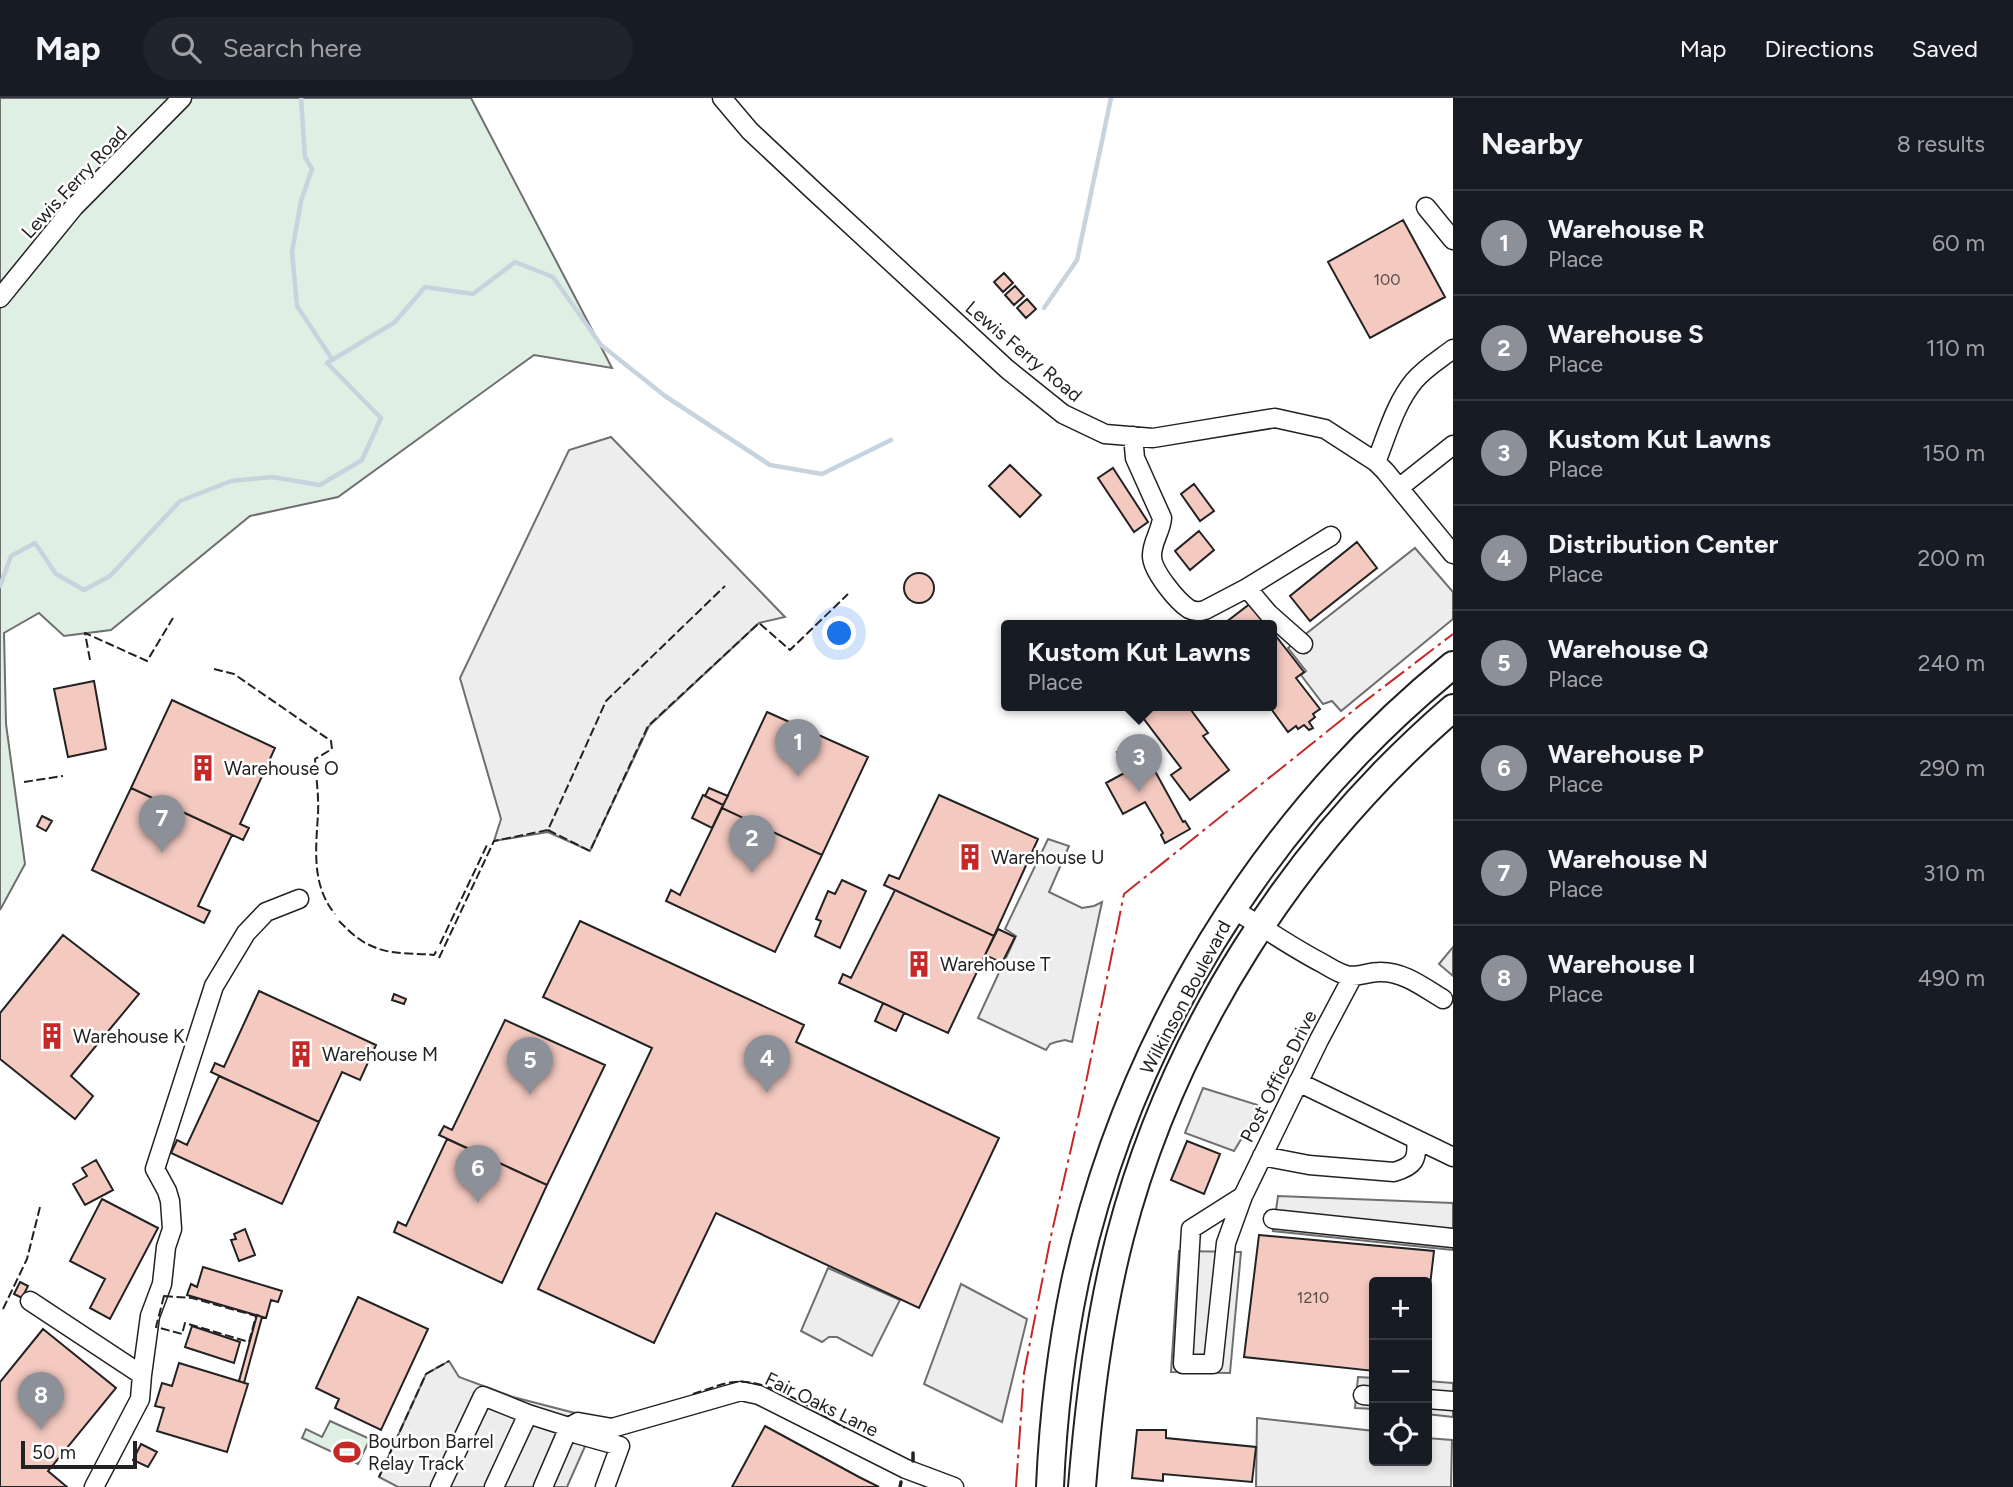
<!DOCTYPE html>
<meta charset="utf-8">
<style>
:root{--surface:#171b24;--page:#20242c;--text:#f1f3f6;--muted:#9ea1a6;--line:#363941;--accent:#8c9099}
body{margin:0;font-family:Figtree,sans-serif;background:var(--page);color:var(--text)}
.controls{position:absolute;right:21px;bottom:21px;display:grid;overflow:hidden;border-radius:7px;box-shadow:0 4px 10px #0003}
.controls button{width:63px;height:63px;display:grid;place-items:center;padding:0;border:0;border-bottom:2px solid var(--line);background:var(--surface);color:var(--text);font:35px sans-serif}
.scale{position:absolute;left:21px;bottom:18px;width:116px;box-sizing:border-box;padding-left:7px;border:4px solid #222;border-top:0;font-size:19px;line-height:24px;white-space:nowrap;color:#222;-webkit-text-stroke:5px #fff;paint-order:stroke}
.you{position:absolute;left:840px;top:536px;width:24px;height:24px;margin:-18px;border:5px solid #fff;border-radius:50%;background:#1a73e8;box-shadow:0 0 0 10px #1a73e833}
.badge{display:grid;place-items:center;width:46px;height:46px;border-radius:50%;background:var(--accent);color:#fff;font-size:23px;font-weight:700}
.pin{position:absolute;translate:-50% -58px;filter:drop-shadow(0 2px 4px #0008)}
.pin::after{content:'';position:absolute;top:37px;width:24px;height:21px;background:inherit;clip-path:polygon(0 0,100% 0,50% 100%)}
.popup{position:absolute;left:1001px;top:522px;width:276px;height:91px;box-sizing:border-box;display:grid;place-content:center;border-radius:7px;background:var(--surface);filter:drop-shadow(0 2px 5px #0005);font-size:23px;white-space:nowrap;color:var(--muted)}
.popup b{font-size:26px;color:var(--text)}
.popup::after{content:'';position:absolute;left:50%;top:100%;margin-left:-14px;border:14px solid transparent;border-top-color:var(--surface)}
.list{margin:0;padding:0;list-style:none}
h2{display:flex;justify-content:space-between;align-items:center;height:91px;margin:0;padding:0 28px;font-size:30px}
h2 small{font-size:23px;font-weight:400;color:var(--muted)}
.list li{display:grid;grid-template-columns:46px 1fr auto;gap:21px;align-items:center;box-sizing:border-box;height:105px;padding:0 28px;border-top:2px solid var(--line)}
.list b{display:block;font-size:26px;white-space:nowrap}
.list p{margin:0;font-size:23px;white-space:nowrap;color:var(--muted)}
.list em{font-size:23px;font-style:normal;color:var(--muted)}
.icon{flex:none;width:38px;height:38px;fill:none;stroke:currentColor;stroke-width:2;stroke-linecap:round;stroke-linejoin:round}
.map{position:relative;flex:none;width:1453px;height:1389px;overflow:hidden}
header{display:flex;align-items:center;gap:42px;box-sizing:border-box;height:98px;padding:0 35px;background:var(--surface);border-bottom:2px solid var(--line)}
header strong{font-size:33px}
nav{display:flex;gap:38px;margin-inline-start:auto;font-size:24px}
.search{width:490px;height:63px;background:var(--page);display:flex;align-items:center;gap:18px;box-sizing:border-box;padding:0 24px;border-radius:38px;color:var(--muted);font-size:26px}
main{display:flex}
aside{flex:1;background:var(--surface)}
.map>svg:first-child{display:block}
.green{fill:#e0efe3;stroke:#6f6f6f;stroke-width:2}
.parking{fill:#ededed;stroke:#6f6f6f;stroke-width:2}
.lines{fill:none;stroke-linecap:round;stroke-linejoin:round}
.stream{stroke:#c7d3dd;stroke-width:4.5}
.building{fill:#f3c9c0;stroke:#222;stroke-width:2}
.minor-casing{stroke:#222;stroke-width:21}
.highway-casing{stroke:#222;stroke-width:30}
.minor{stroke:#fff;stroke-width:18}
.highway{stroke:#fff;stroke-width:26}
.fence{stroke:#222;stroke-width:2;stroke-dasharray:9 3.5;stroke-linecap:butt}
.wall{stroke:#222;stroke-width:3.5}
.power{stroke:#c62828;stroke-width:2;stroke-dasharray:24 5 3.5 5;stroke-linecap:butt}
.labels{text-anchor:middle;stroke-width:5;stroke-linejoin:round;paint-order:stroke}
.number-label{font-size:16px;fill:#564c4a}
.street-label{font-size:19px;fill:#222;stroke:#fff}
.poi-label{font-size:19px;fill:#222;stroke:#fff;text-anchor:start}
</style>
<header>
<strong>Map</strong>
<div class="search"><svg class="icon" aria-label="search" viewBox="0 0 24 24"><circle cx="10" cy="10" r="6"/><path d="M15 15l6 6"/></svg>Search here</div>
<nav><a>Map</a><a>Directions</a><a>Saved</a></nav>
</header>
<main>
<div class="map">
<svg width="1453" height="1389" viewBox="0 0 1453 1389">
<rect width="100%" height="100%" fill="#fff"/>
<path class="green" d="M0,0H471L612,270L534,257L338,399L250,418L111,532L64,538L39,515L4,535L6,626L25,766L0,812Z
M330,1323L370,1341L358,1366L302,1340L306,1331L322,1339Z"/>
<path class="parking" d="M611,339L785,519L759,525L649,628L590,753L548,734L494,743L501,721L460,580L569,352Z
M1415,450L1453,494V521L1341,613L1332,603L1323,606L1301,577L1306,573L1288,550Z
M1048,741L1069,748L1049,794L1082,810L1094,808L1102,804L1072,944L1065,942L1056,944L1050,946L1046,952L978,920L1016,838L1005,831Z
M1453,849V878L1439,866Z
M1203,990L1261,1008L1234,1053L1185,1035Z
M1278,1098L1453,1105V1152L1273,1133Z
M1179,1153L1241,1154L1230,1275L1171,1274Z
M828,1170L900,1202L872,1258L837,1239H829L822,1244L801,1233Z
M961,1186L1027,1221L1002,1324L924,1286Z
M449,1263L459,1279L513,1299L598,1321L586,1346L567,1389H398L379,1379L426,1276Z
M1358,1279L1374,1280V1311L1355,1310Z
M1427,1283L1453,1285V1319L1427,1316Z
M1257,1320L1374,1333V1363H1427V1340L1452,1342L1451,1389H1256Z"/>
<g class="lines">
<path class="stream" d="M301,0L305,59L312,71L301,103L292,154L297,208L332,261
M1044,210L1077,162L1111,0
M0,488L11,458L35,445L56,476L84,492L110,478L180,403L231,383L272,379L320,387L362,362L381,320L327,265L395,224L425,189L473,196L515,164L553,179L601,247L665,298L770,367L822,376L891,342"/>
</g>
<path class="building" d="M1403,122L1445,199L1370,240L1328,164Z
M1004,175L1013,185L1003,194L994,184Z
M1015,188L1024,198L1014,207L1005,197Z
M1027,201L1036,211L1026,220L1017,210Z
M1010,367L1041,397L1020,419L989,388Z
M1113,370L1148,424L1134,434L1098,380Z
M1194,386L1214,413L1200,423L1181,396Z
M1199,433L1214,452L1190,472L1175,453Z
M1357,444L1377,470L1310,523L1290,498Z
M904 490a15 15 0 1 1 30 0a15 15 0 1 1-30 0Z
M1251,505L1268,528H1221Z
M1272,533L1304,574L1296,580L1320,611L1313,616L1315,619L1309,624L1313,630L1309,632L1304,627L1298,631L1296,628L1288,634L1269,608H1272Z
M94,583L106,651L68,659L54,591Z
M172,602L275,650L240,726L249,730L243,742L131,690Z
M1134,608H1188L1208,635L1203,638L1229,672L1190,702L1171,677L1181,670Z
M767,614L868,659L822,757L722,710Z
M1144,638L1151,652L1145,655L1183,724L1185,723L1190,731L1165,745L1161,737L1163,735L1145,704L1123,716L1106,685L1128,673L1117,654Z
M131,690L232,737L198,808L210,813L204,825L92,772Z
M709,690L728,698L723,707L705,698Z
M703,697L723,707L712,730L692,720Z
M939,697L1038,741L994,838L884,787L889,777L899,781Z
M722,710L822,757L775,854L666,803L671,792L680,797Z
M42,718L52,723L46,733L37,728Z
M842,782L866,793L840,850L815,838L821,823L816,821L828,793L835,796Z
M895,792L994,838L948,935L839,885L843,876L851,880Z
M580,823L804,927L796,944L999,1040L919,1210L716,1115L654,1245L538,1191L652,950L543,899Z
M998,831L1015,839L1002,865L985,857Z
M63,837L139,896L71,978L93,998L75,1021L0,961V915Z
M259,893L376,947L360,982L342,974L319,1024L211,974L215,965L224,969Z
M394,896L406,901L404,906L392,902Z
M883,905L904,915L896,933L875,923Z
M505,922L605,967L547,1087L439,1037L444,1028L452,1032Z
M219,978L319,1024L282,1106L171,1055L177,1042L187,1047Z
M447,1041L547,1087L502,1185L394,1134L398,1124L406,1128Z
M1187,1043L1220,1056L1204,1096L1171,1082Z
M96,1062L113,1092L85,1107L73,1086L87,1078L82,1070Z
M102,1101L158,1130L110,1221L90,1210L105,1181L70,1163Z
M245,1131L255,1157L239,1163L231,1142L236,1141L234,1136Z
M1259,1137L1434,1153L1427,1213V1184H1374V1273L1244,1259Z
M203,1169L282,1193L278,1204L271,1202L266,1220L187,1197L191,1186L197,1189Z
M20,1184L28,1188L22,1200L14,1196Z
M358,1199L428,1231L381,1332L335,1310L339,1301L316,1290Z
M257,1217L262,1219L244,1285L239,1283Z
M192,1228L240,1244L234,1265L185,1249Z
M43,1231L116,1290L48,1373L67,1389H0V1284Z
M179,1265L248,1286L227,1354L157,1333L164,1310L155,1308L162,1285L172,1288Z
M765,1328L859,1379L879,1389H732Z
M1137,1332H1166V1340L1256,1349L1252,1384L1163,1376V1383L1132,1380Z
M141,1346L157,1354L148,1369L133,1362Z"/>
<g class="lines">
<defs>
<path id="minor" d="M722,0L750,33L814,93L1007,271L1063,316L1105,336L1153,340L1275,320L1325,331L1376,364L1385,373L1453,456
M1426,109L1453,142
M0,200L74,109L182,0
M1133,338L1135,360L1162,420C1161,433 1152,444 1152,457C1151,472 1177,503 1189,511C1195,514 1199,514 1205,512L1247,490L1331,438
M1376,364C1387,337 1395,306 1414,283C1425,270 1440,261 1453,251
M1400,389L1453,347
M1247,490L1268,515L1303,546
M1233,811C1263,829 1291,849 1322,865C1329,869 1338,875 1346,877C1356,880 1368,874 1379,874C1403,873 1423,889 1443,901
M1298,984L1453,1059
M1262,1058L1309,1067L1394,1074C1414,1068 1418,1062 1416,1041
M1243,1098L1191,1131L1183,1266H1213L1226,1145L1243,1098L1319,942L1353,878
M1273,1121L1453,1140
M30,1203L142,1277L140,1301L94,1389
M142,1277L150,1218L162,1186L166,1149L172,1131L170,1103L167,1093L155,1071L214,888L246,835L266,814L299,801
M1363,1297L1374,1298
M1427,1301L1453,1303
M528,1316L569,1329L577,1336L620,1348L605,1389
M440,1389L483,1298L528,1316L494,1389
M543,1389L569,1329L578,1324L612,1330L741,1293L759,1297L906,1371L954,1389"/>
<path id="highway" d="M1050,1389C1053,1320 1061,1251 1075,1184C1127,944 1262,722 1453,567
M1082,1389C1089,1304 1099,1221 1120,1139C1173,935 1294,747 1453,610"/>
</defs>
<use href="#minor" class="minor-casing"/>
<use href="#highway" class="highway-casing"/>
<use href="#minor" class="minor"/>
<use href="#highway" class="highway"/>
<path class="fence" d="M90,562L85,535L147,563L173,520
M214,571L234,576L331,643L332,651L315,661C316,679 319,698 318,716C316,750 311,787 335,816
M24,684L63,678
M548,732L590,753L648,628L759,525L790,552L848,496
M339,823C349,833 360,844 374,849C392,857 415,855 434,857L437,852
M440,846L488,745
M439,860L494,743L548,732L606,603L725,488
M164,1198L192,1200L256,1218L249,1244L185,1225L182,1236L156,1229Z
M3,1211L27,1161L40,1109
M693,1296C706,1292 722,1285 735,1284C772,1281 813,1312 845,1330
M379,1379L426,1276L449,1263"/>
<path class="wall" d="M913,1363V1355
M900,1389L901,1384"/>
<path class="power" d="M1016,1389L1024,1275L1051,1138L1084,994L1124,796L1364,604L1453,536"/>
</g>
<defs>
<symbol id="building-bare" viewBox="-9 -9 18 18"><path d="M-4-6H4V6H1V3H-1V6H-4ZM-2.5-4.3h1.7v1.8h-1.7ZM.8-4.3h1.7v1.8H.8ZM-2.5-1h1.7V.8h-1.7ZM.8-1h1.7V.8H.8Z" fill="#c62828" stroke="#fff" stroke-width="2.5" paint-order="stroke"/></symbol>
<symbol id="stadium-bare" viewBox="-9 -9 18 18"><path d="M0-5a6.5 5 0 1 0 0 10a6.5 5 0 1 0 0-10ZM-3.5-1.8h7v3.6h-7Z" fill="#c62828" stroke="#fff" stroke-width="2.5" paint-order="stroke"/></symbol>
</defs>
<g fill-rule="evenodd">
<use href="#building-bare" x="184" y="651" width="38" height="38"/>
<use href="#building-bare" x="951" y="740" width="38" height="38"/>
<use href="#building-bare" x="900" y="847" width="38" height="38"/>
<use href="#building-bare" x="33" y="919" width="38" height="38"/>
<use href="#building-bare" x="282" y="937" width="38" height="38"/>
<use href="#stadium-bare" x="328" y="1335" width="38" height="38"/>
</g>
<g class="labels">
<g class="number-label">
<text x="1387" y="187">100</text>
<text x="1313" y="1205">1210</text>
</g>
<g class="street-label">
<text transform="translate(74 84) rotate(-47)" y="7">Lewis Ferry Road</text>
<text transform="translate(1024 253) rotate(40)" y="7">Lewis Ferry Road</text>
<text transform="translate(1185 899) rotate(-62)" y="7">Wilkinson Boulevard</text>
<text transform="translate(1278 978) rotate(-63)" y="7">Post Office Drive</text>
<text transform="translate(822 1306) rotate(26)" y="7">Fair Oaks Lane</text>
</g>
<g class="poi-label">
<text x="224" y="677">Warehouse O</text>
<text x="991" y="766">Warehouse U</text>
<text x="940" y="873">Warehouse T</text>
<text x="73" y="945">Warehouse K</text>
<text x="322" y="963">Warehouse M</text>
<text x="368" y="1350">Bourbon Barrel<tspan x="368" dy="22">Relay Track</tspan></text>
</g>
</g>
</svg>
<div class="controls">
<button>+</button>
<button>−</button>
<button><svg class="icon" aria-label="locate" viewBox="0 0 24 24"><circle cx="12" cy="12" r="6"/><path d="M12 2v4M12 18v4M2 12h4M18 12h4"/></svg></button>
</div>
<div class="scale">50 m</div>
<div class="you"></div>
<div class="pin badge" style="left:798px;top:679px">1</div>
<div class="pin badge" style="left:752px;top:775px">2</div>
<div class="pin badge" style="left:1139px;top:694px">3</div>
<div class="popup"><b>Kustom Kut Lawns</b>Place</div>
<div class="pin badge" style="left:767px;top:995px">4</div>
<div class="pin badge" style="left:530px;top:997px">5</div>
<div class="pin badge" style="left:478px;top:1105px">6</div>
<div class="pin badge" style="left:162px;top:755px">7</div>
<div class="pin badge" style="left:41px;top:1332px">8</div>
</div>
<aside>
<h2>Nearby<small>8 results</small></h2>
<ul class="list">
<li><span class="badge">1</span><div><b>Warehouse R</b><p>Place</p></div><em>60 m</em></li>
<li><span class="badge">2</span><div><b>Warehouse S</b><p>Place</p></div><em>110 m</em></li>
<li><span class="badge">3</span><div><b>Kustom Kut Lawns</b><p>Place</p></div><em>150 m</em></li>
<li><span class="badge">4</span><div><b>Distribution Center</b><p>Place</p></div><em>200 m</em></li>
<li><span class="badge">5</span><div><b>Warehouse Q</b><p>Place</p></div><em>240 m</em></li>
<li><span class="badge">6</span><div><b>Warehouse P</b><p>Place</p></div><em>290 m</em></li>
<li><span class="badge">7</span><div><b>Warehouse N</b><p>Place</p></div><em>310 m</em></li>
<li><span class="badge">8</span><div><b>Warehouse I</b><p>Place</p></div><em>490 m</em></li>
</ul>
</aside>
</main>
